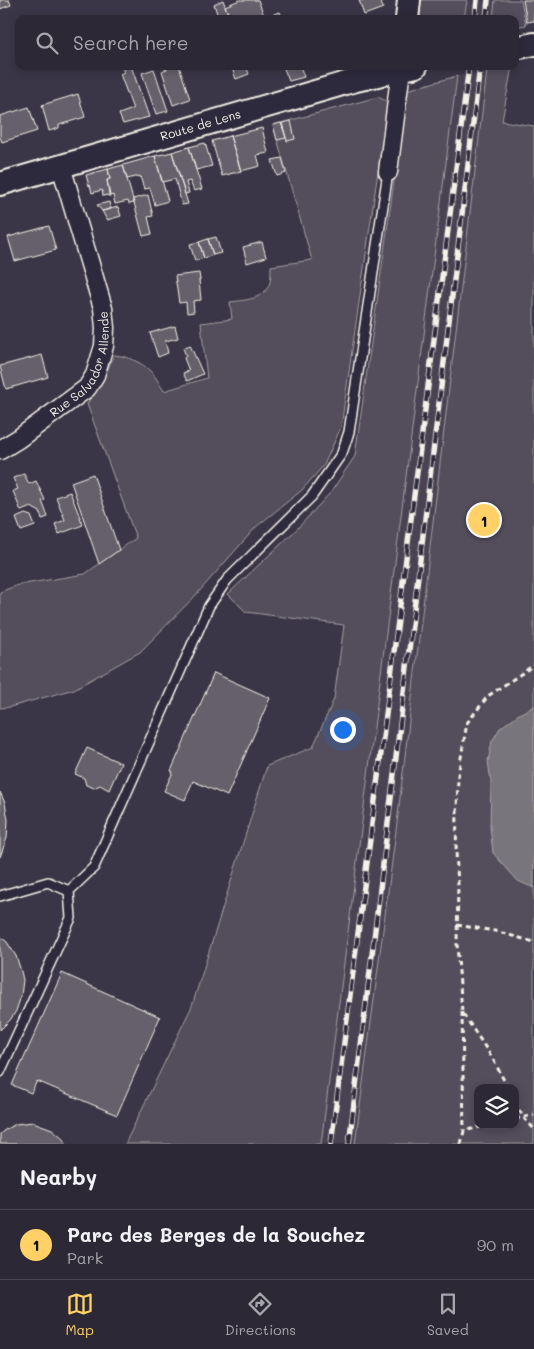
<!DOCTYPE html>
<style>
:root{--surface:#2c2835;--page:#383441;--text:#f1f3f6;--muted:#a6a6ad;--line:#484450;--accent:#ffd166}
body{margin:0;font-family:Mali,sans-serif;background:var(--page);color:var(--text)}
.controls{position:absolute;right:15px;bottom:15px;display:grid;overflow:hidden;border-radius:10px;box-shadow:0 2px 8px #0003}
.controls button{width:45px;height:45px;display:grid;place-items:center;padding:0;border:0;border-bottom:1px solid var(--line);background:var(--surface);color:var(--text);font:25px sans-serif}
.you{position:absolute;left:342px;top:729px;width:18px;height:18px;margin:-12px;border:4px solid #fff;border-radius:50%;background:#1a73e8;box-shadow:0 0 0 8px #1a73e833}
.badge{display:grid;place-items:center;width:32px;height:32px;border-radius:50%;background:var(--accent);color:#111;font-size:16px;font-weight:700}
.pin{position:absolute;translate:-50% -50%;border:2px solid #fff;box-shadow:0 1px 5px #0006}
.list{margin:0;padding:0;list-style:none}
h2{display:flex;justify-content:space-between;align-items:center;height:65px;margin:0;padding:0 20px;font-size:21px}
h2 small{font-size:16px;font-weight:400;color:var(--muted)}
.list li{display:grid;grid-template-columns:32px 1fr auto;gap:15px;align-items:center;box-sizing:border-box;height:70px;padding:0 20px;border-top:1px solid var(--line)}
.list b{display:block;font-size:19px;white-space:nowrap}
.list p{margin:0;font-size:16px;white-space:nowrap;color:var(--muted)}
.list em{font-size:16px;font-style:normal;color:var(--muted)}
.icon{flex:none;width:28px;height:28px;fill:none;stroke:currentColor;stroke-width:2;stroke-linecap:round;stroke-linejoin:round}
.map{position:relative;flex:none;width:534px;height:1144px;overflow:hidden}
.search{position:absolute;background:var(--surface);box-shadow:0 2px 8px #0003;left:15px;right:15px;top:15px;height:55px;display:flex;align-items:center;gap:12px;box-sizing:border-box;padding:0 18px;border-radius:10px;color:var(--muted);font-size:19px}
.sheet{height:135px;background:var(--surface)}
nav{display:flex;justify-content:space-around;align-items:center;box-sizing:border-box;height:70px;border-top:1px solid var(--line);background:var(--surface);font-size:14px;color:var(--muted)}
nav a{display:grid;justify-items:center;gap:2px}
nav .on{color:var(--accent)}
.map>svg:first-child{display:block}
.built{fill:#484352}
.green{fill:#534e5c;stroke:#a4a0a2;fill-rule:evenodd}
.water{fill:#78747b;stroke:#aaa6a7}
.building{fill:#65616c;stroke:#f4f1e8}
.lines{fill:none;stroke-linecap:round;stroke-linejoin:round}
.service-casing{stroke:#f4f1e8;stroke-width:12}
.minor-casing{stroke:#f4f1e8;stroke-width:21}
.tertiary-casing{stroke:#f4f1e8;stroke-width:26}
.path{stroke:#f4f1e8;stroke-width:3;stroke-dasharray:5 4;stroke-linecap:butt}
.service{stroke:#2f2a3d;stroke-width:9}
.minor{stroke:#2f2a3d;stroke-width:18}
.tertiary{stroke:#2f2a3d;stroke-width:22}
.rail-casing{stroke:#f4f1e8;stroke-width:5.5}
.rail{stroke:#2f2a3d;stroke-width:4;stroke-dasharray:11;stroke-linecap:butt}
.labels{text-anchor:middle;stroke-width:5;stroke-linejoin:round;paint-order:stroke}
.street-label{font-size:12px;fill:#f4f1e8;stroke:#2f2a3d}
</style>
<div class="map">
<svg width="534" height="1144" viewBox="0 0 534 1144">
<rect width="100%" height="100%" fill="#3b3647"/>
<filter id="ink" filterUnits="userSpaceOnUse"><feTurbulence type="fractalNoise" baseFrequency=".02" numOctaves="2"/><feDisplacementMap in="SourceGraphic" scale="10" xChannelSelector="R" yChannelSelector="G"/><feConvolveMatrix kernelMatrix="1 2 1 2 8 2 1 2 1" color-interpolation-filters="sRGB"/></filter>
<g filter="url(#ink)">
<path class="built" d="M467,0H495L493,19H465Z
M487,71L396,831L355,1144H321L457,76Z"/>
<path class="green" d="M421,0H467L464,19H420Z
M495,0H521L526,25L515,27V19H493Z
M512,66L502,121L534,126V1144H355L396,831L487,71ZM478,1088H515V1125H478Z
M457,76L321,1144H125L192,1006L267,766L313,747L334,699L344,625L246,612L228,594L297,529L331,492L355,456L407,90Z
M378,97L388,102L341,427L324,465L302,490L256,527L197,594L140,652L74,689L10,707L0,708V592L18,585L85,574L136,538L87,404L103,380L114,355C127,356 144,363 153,374C157,379 160,385 164,391L207,378L201,323L232,319L230,302C245,300 265,300 270,282C271,277 271,271 271,266L312,260L273,125Z"/>
<path class="water" d="M534,706V888L518,881L493,853L490,827L491,782L488,761L492,741L500,728L519,714Z"/>
<path class="building" d="M0,0H9L11,5L0,9Z
M223,0L230,19H215L218,17L214,4Z
M240,0H258L265,18L262,19H230L225,6Z
M359,0H380L383,8L364,15Z
M523,0H534V21L527,22Z
M280,12L283,19H265V17Z
M123,66H131L149,117L123,124L119,114L133,109L120,74L124,72L122,67Z
M166,66H179L190,99L173,105L162,71L167,69Z
M231,66H246L249,74L236,79Z
M283,66H300L304,77L289,81Z
M154,69L168,111L156,114L142,73Z
M78,94L85,117L59,125V128L49,131L42,105Z
M29,107L37,131L2,142L0,137V116Z
M291,121L295,139L287,141L282,123Z
M281,123L286,138L277,140L273,125Z
M262,128L268,153L257,155L260,166L241,171L230,136Z
M230,136L241,171L222,176L212,141Z
M205,143L212,166L196,170L189,147Z
M189,147L202,189L194,191L190,181L186,182L189,193L185,194L172,152Z
M172,152L185,194L188,204L182,205L175,179L162,182L155,156Z
M155,156L168,201L155,205L150,188L144,189L140,176L127,179L123,165Z
M282,158L286,173L277,176L272,160Z
M123,165L134,203L129,204L128,201L115,204L113,195L110,196L109,194L107,180L110,179L108,169Z
M108,169L110,179L107,180L110,196H108V195L103,196L102,190L92,193L90,185L89,186L86,175Z
M148,195L153,216L148,217L152,234L143,236L133,199Z
M109,202L111,209L102,211L97,205Z
M118,207L121,216L107,220L102,211Z
M49,226L56,250L15,261L8,237Z
M216,237L221,253L213,255L208,239Z
M208,239L213,255L204,258L199,242Z
M199,242L204,258L195,261L190,244Z
M262,242L266,257L247,263L243,247Z
M199,273L200,280H199L201,300L193,301L194,312L187,313L186,302L179,303L175,276Z
M175,326L178,338L165,341L168,353L158,357L150,333Z
M190,345L203,374L187,381L183,373L189,371L184,358L186,356L183,348Z
M42,355L48,377L6,389L0,366Z
M24,474L29,484L36,481L45,500L42,501L48,517L42,519L40,512L31,507L21,511L13,491L18,489L13,478Z
M93,474L119,550L99,564L71,482Z
M70,492L83,525L59,534L55,524L65,520L56,497Z
M25,514L31,516L35,526L21,531L16,518Z
M214,673L270,698L227,796L193,781L185,800L164,791L173,772L171,771Z
M87,748L121,763L109,790L100,785L94,788L86,785L84,778L75,774Z
M0,792L5,803L8,820L7,838L0,857Z
M0,936L7,942L16,956L21,971L23,980L21,996L16,1011L11,1019L0,1030Z
M62,973L160,1017L117,1115L37,1081L31,1093L12,1085Z
M33,1122L52,1129L64,1139L66,1144H0V1134L6,1129L16,1124Z"/>
<g class="lines">
<defs>
<path id="service" d="M0,896L48,882L69,891
M0,1072L71,918L69,891L94,867L209,606L227,580L312,496L342,453L349,432L388,172"/>
<g id="minor">
<path d="M388,172L401,69"/>
<path id="s1" d="M0,450L18,439L87,388L95,375L104,346L105,328L103,308L63,173L59,166"/>
</g>
<g id="tertiary">
<path d="M407,19L409,0"/>
<path d="M515,48L534,44"/>
<path id="s2" d="M0,184L356,80L416,66"/>
</g>
</defs>
<use href="#service" class="service-casing"/>
<use href="#minor" class="minor-casing"/>
<use href="#tertiary" class="tertiary-casing"/>
<path class="path" d="M457,925L495,931L534,942
M462,1012L464,1131
M508,1088L493,1059L462,1012L457,944L458,884L456,852L458,775L467,723L488,696L534,665
M515,1102L523,1117L534,1129
M515,1119L534,1115
M461,1144L464,1131L489,1125"/>
<use href="#service" class="service"/>
<use href="#minor" class="minor"/>
<use href="#tertiary" class="tertiary"/>
<defs>
<path id="rail" d="M475,19L477,0
M486,19L488,0
M331,1144L469,66
M349,1144L480,66"/>
</defs>
<use href="#rail" class="rail-casing"/>
<use href="#rail" class="rail"/>
</g>
</g>
<g class="labels">
<g class="street-label">
<text dy="4" stroke="none"><textPath href="#s2" startOffset="209">Route de Lens</textPath></text>
<text dy="4" stroke="none"><textPath href="#s1" startOffset="125">Rue Salvador Allende</textPath></text>
</g>
</g>
</svg>
<div class="controls">
<button><svg class="icon" aria-label="layers" viewBox="0 0 24 24"><path d="M12 4l9 5-9 5-9-5zM3 14l9 5 9-5"/></svg></button>
</div>
<div class="you"></div>
<div class="pin badge" style="left:484px;top:520px">1</div>
<div class="search"><svg class="icon" aria-label="search" viewBox="0 0 24 24"><circle cx="10" cy="10" r="6"/><path d="M15 15l6 6"/></svg>Search here</div>
</div>
<section class="sheet">
<h2>Nearby<small></small></h2>
<ul class="list">
<li><span class="badge">1</span><div><b>Parc des Berges de la Souchez</b><p>Park</p></div><em>90 m</em></li>
</ul>
</section>
<nav>
<a class="on"><svg class="icon" aria-label="map" viewBox="0 0 24 24"><path d="M3 6l6-2 6 2 6-2v14l-6 2-6-2-6 2zM9 4v14M15 6v14"/></svg>Map</a>
<a><svg class="icon" aria-label="directions" viewBox="0 0 24 24"><path d="M12 3l9 9-9 9-9-9zM9 14v-3h6M13 9l2 2-2 2"/></svg>Directions</a>
<a><svg class="icon" aria-label="saved" viewBox="0 0 24 24"><path d="M7 4h10v16l-5-4-5 4z"/></svg>Saved</a>
</nav>
